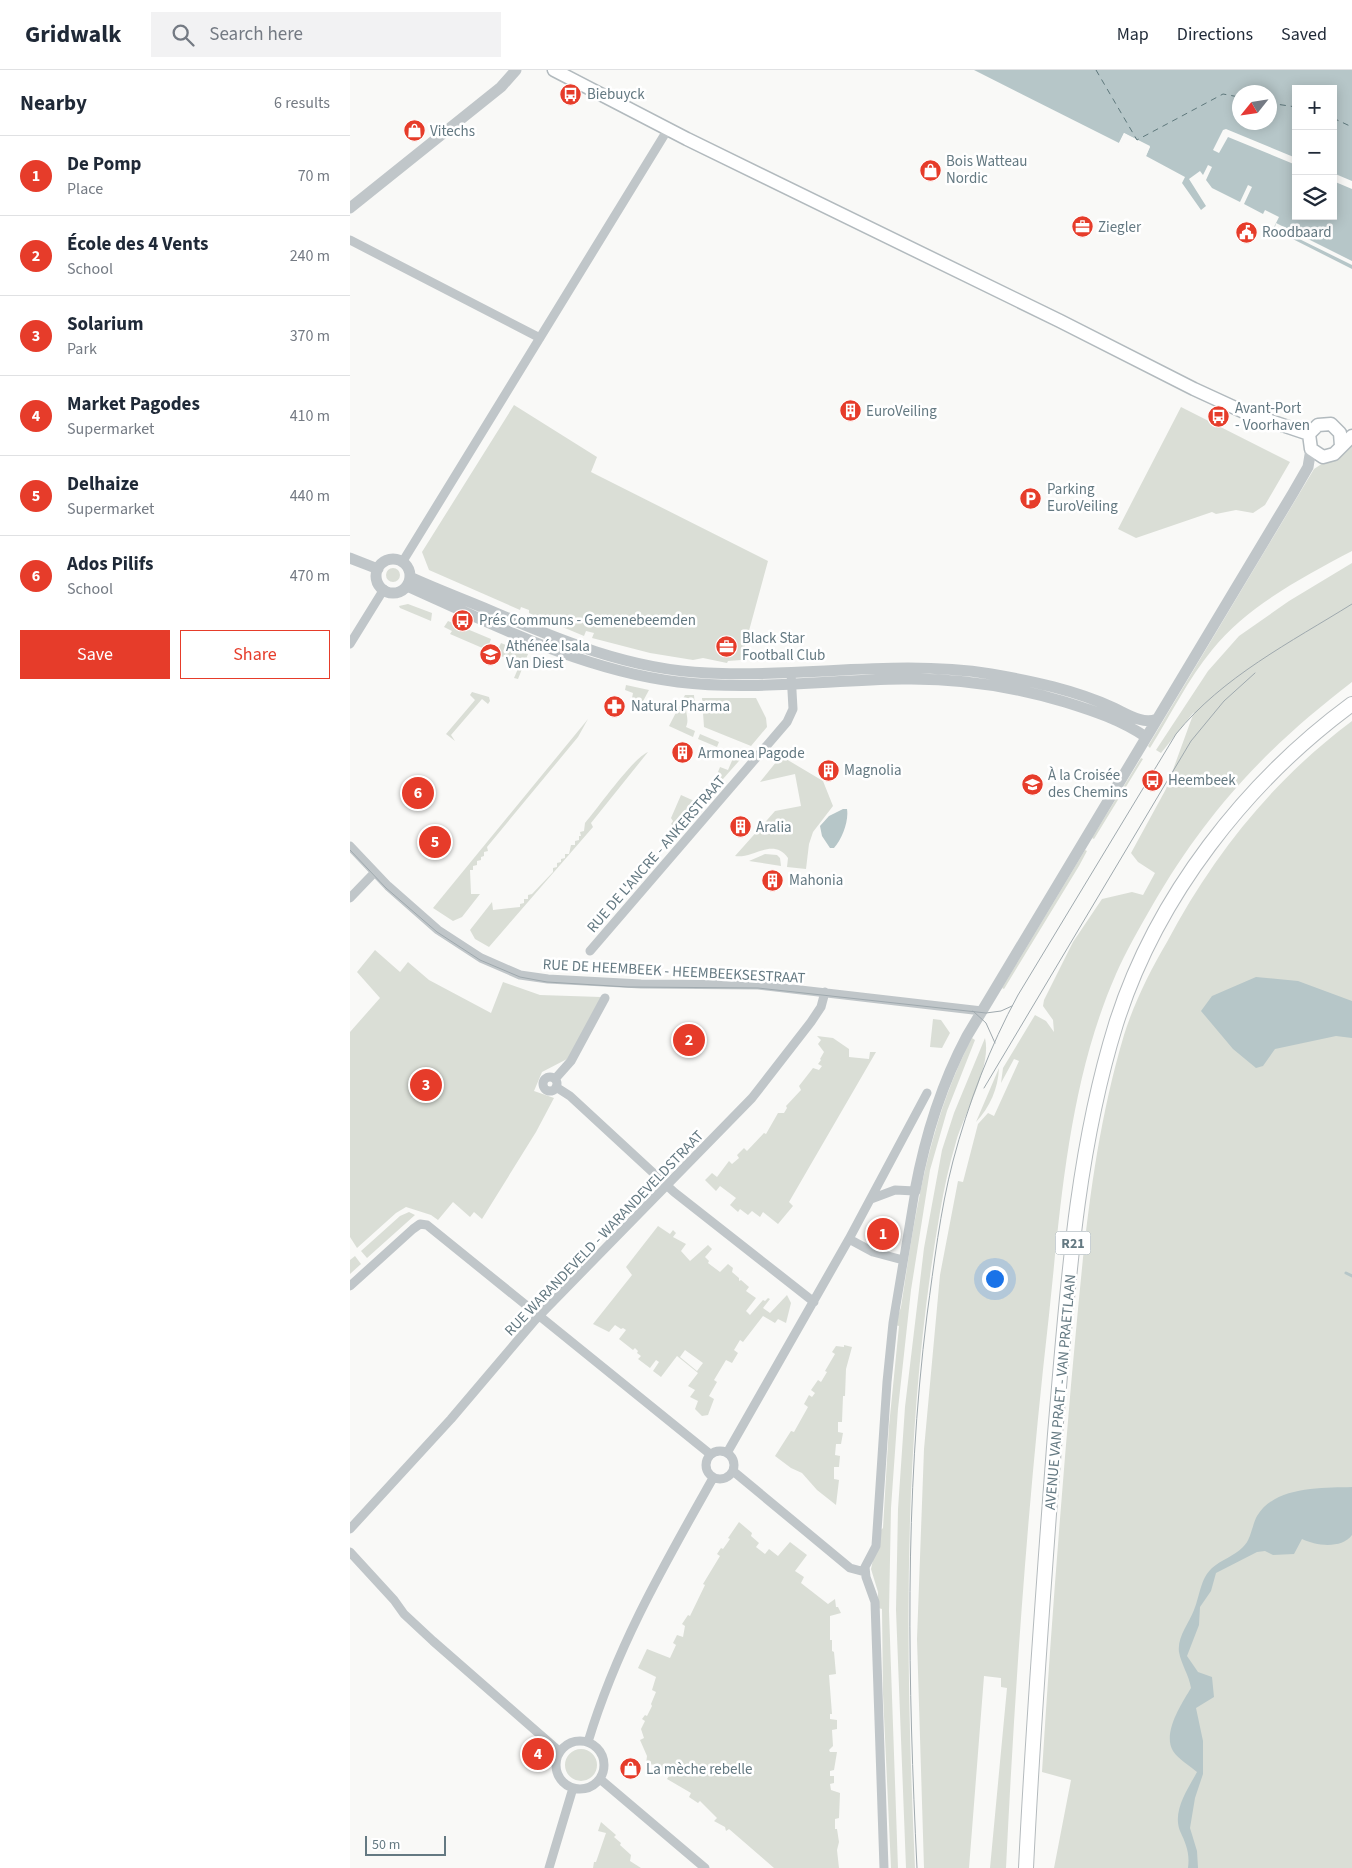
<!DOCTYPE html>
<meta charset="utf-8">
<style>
:root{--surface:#fff;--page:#f2f2f3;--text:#1f2937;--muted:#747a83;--line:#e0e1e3;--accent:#e63c2a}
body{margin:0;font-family:"Source Sans 3",sans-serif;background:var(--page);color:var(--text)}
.controls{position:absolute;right:15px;top:15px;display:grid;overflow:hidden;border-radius:0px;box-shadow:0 2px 12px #0003}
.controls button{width:45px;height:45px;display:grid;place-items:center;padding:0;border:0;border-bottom:1px solid var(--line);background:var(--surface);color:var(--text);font:25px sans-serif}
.compass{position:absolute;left:882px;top:15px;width:45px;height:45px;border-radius:50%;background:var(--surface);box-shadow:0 2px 12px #0003;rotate:240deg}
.scale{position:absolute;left:15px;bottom:12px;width:81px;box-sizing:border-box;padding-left:5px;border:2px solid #647982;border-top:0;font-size:14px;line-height:18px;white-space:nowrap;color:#647982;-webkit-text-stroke:4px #fff;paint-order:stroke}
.you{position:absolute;left:644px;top:1208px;width:18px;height:18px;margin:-12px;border:4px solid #fff;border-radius:50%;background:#1a73e8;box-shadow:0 0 0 8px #1a73e833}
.badge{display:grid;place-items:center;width:32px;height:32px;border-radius:50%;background:var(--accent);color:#fff;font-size:16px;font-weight:700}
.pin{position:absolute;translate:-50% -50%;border:2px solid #fff;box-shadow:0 1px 5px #0006}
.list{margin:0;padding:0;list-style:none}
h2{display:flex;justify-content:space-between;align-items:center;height:65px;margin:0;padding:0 20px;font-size:21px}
h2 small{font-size:16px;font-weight:400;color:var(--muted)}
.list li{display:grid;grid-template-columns:32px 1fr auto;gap:15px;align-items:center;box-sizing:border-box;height:80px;padding:0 20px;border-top:1px solid var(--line)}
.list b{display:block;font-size:19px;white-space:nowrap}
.list p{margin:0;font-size:16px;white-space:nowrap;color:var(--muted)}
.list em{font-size:16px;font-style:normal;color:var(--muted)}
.actions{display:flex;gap:10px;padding:15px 20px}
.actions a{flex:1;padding:11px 0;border:1px solid var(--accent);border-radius:0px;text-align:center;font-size:18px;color:var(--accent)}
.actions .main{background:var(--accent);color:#fff}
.icon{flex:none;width:28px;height:28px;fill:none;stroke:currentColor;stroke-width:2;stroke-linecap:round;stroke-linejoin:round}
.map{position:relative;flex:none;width:1002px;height:1798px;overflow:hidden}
header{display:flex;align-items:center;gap:30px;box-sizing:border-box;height:70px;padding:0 25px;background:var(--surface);border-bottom:1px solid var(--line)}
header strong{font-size:24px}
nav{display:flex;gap:28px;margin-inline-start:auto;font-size:18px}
.search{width:350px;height:45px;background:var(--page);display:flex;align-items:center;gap:12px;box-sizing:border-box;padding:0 18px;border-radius:0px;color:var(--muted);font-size:19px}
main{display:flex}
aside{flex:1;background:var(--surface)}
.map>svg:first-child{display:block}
.green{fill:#daded6;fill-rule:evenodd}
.water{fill:#b6c6c8;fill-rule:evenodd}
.pier{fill:#f9f9f7}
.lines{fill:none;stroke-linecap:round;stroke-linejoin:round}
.stream{stroke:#b6c6c8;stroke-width:3}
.ferry{stroke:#5e787c;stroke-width:1;stroke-dasharray:6 5;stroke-linecap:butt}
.secondary-casing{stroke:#b2babe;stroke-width:15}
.primary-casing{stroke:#b4babd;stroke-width:16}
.minor{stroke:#c0c6c9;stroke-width:9}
.tertiary{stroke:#c0c6c9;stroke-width:11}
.secondary{stroke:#fff;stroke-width:12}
.primary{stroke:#fff;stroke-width:14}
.tram{stroke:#9fa9ae;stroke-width:1}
.labels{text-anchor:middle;stroke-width:5;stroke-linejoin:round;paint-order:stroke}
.shield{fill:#fff;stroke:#92a1a8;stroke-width:1}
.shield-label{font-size:14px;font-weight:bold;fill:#647982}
.poi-label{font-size:15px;fill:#647982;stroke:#fff;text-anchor:start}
.street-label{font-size:15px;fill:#647982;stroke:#fff}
</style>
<header>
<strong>Gridwalk</strong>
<div class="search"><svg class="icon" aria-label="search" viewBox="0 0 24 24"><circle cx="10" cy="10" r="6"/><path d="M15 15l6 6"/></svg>Search here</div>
<nav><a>Map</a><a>Directions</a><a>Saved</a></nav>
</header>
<main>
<aside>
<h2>Nearby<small>6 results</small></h2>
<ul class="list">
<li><span class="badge">1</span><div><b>De Pomp</b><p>Place</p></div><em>70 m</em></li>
<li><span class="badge">2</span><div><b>École des 4 Vents</b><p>School</p></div><em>240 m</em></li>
<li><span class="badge">3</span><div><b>Solarium</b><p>Park</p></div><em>370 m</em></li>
<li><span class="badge">4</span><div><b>Market Pagodes</b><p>Supermarket</p></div><em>410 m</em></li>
<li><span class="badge">5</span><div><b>Delhaize</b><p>Supermarket</p></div><em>440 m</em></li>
<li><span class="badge">6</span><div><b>Ados Pilifs</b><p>School</p></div><em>470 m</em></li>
</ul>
<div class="actions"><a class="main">Save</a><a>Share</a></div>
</aside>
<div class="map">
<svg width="1002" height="1798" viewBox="0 0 1002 1798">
<rect width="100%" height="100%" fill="#f9f9f7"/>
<path class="green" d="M164,335L247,387L241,402L418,491L391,590L378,591L377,593L353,588L343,590L300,583L242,568L244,563L236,561L234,566L179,543V540L171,537L170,540L79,500L72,482Z
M831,337L940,392L915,435L903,443L886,440L866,444L862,442L786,468L768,459Z
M1002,374V481C953,507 897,536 862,580C838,609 820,646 800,678L798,676L964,399Z
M1002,493V612C916,678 857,741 802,836C789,859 776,881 766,904C719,1011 711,1131 699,1245C678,1429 665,1613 656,1798H640L657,1618L651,1617V1608L634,1606L619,1798H574L567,1569L574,1379L590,1205L608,1111L613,1112L628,1054L638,1043L644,1046L669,991L664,989L651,1013L653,998L685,945L696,951L704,962L703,950L693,936L694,930L723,872L752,829L782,822L793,825L805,803L788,792L781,783L816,719L844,642L811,683L806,680L858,601L889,566L939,531Z
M36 505a7 7 0 1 1 14 0a7 7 0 1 1-14 0Z
M58,534L82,543L81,551L50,538L49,536Z
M98,551L141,569L137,580L100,564L102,561L94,557Z
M151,573L178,584L168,609L164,608L170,594L146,584Z
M276,615L299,620L292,633L285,634L286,630L282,628L283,623L275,620Z
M122,622L139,627L140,631L138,634L132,629L101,665L105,671L96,664L125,630L120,625Z
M335,625H344L345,637L337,634C334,643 340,648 336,657L345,661L343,667L319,656Z
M352,628H406L416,648L417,657L401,676L354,657Z
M238,649L228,667L137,777L138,781L134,782V786L131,787V790L127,791V795L123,796V800H120L121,824H130L112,847L103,851L83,838Z
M1002,651V1798H704L721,1710L692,1702C700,1573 710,1444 721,1315C732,1198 740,1079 774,965C784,933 800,901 817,872C863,785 923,710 1002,651Z
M350,664L369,672L367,677L348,669Z
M387,679L396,683L365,718L362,717L370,697L378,700Z
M298,682L241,753L243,757L139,877L125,869L120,860L142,832L143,840L170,837V834L174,833V829H178V825L182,824L203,802V798L207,797V793L211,792V789L215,788V784H219L221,775H225V771L229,770V766H231L230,762L234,761L235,753C248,738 283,688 298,682Z
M431,686L473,711L483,736L463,762L459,774L456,799L437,797L438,788C423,767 403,789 385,786L425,741L451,736L445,704L410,712Z
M791,688L793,689L744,769L742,768Z
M331,725L351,734L329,760L321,754L323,751L321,748Z
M735,780L737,781L729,796L654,919L652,918Z
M415,784L427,785L430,788L431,796L399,791Z
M25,880L50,902L58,892L79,910L141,943L153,912L190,925L251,927L219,988L192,1002L184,1021L204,1028L186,1062L132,1149L124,1142L120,1147L103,1132L88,1150L81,1145L56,1137L46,1143L7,1178L0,1167V962L30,928L7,902Z
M583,949L591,950L600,963L592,978L580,977Z
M467,966L483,968L499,979V987L519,989L520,982H526L439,1132L443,1136L428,1154L413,1142L410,1147L402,1141L398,1145L390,1139L388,1142L380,1135L386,1128L370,1116L366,1121L355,1110L362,1103L367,1107L379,1091L382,1094L389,1088L385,1082L387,1085L394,1078L397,1081L414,1063L416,1064L428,1043H434L437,1038L436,1036L451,1020L449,1016L463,998L469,1000L472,996L468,994L471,990L470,989L474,982L468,974L471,970Z
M622,968L625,970L597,1041L580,1100L561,1220L548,1339L541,1438L539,1541L548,1798H541L533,1624L532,1539L528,1538V1522L521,1499L529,1462L533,1458L539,1356L549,1256L545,1255L551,1237C565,1145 578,1052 622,968Z
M635,968C642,997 614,1044 606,1072C599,1095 594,1119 590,1142C552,1360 555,1578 565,1798H556L546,1540L548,1439L555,1337L574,1178L592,1080L604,1043Z
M649,998C648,1019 640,1037 626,1052Z
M59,1142L65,1145L17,1188L11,1181L50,1146Z
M308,1156L320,1164L323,1160L326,1163L323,1167L336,1174L331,1181L340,1191L358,1175L362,1179L355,1187L359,1191L358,1193L370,1202L378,1194L383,1198L382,1202L389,1208V1211L391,1210L399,1217L396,1221L406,1228L396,1241L400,1245L413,1230L415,1231L418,1228L420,1229L413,1238L420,1243L437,1225L441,1233L436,1253L428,1249L425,1253L413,1246L393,1272L390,1270L384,1280L388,1283L382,1293L376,1290L364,1310L367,1312L359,1326L364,1329L358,1345L352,1346L345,1339L348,1331L340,1327L345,1320L338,1316L348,1303L327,1286L311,1307L303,1301L309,1292L306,1290L300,1298L288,1289L291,1286L287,1283L288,1281L285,1278L283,1280L269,1269L276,1260L273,1258L271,1259L265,1255L259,1262L243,1254L282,1205L276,1197ZM335,1280L353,1293L347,1301L330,1287Z
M5,1186L11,1194L0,1204V1190Z
M494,1275L502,1277L496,1299L495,1326H493L492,1352H488V1362L493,1363L491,1374H486L485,1385L490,1386L489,1397H484V1409L489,1410L486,1435L467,1420L452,1403L441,1398L425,1386L441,1361L444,1362L458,1337L454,1334L459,1325L462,1327L465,1323L461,1320L468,1310L471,1312L477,1302L475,1301L485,1284L482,1282L486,1276L494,1277Z
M389,1452L402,1463L401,1466L409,1473L406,1477L415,1484L419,1479L428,1486L440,1472L457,1485L445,1501L454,1507L451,1513L478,1534L485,1529L486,1537H488L491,1543L480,1546V1570H482V1581L484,1582L486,1604L479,1605L482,1644H480V1649L487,1650V1659L482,1660L483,1676L479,1680L480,1682H487L484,1700L480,1701V1706H484V1713L480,1714L481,1720L490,1723L489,1748L485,1749V1759H487L489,1772L487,1780L489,1798H424L379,1759L376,1761L375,1757L364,1751L367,1748L350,1731L348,1733L339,1727L341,1723L317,1709L319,1706L316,1701H309L302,1694L299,1697L296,1694L297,1686L290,1670L294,1668L291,1659L295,1651L292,1649L295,1645L297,1646L302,1636L301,1634L306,1622L302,1620L306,1607L288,1598L297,1579L320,1588L326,1575L323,1573L327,1565L333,1567L335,1556L332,1554L338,1545L340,1546L355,1515L353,1514L370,1486L367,1484L371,1478L373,1479L380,1469L378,1468Z
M215 1695a16 16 0 1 1 32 0a16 16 0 1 1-32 0Z
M251,1752L266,1765L264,1767L271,1773L270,1775L281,1785L280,1791L291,1798H243L244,1792H246L256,1763L248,1761Z"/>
<path class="water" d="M624,0H1002V199L923,159L929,147L915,140L913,144L894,134L902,117L898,115L890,132L862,118L856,110L862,97L858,95L853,105L850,101L839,109L856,136L851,140L832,113L835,107L796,86L800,76L774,63L769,73ZM946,19H983V146H946ZM889,22H919V52H889Z
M493,739H497C499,751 492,769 484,778H480L472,766L470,756L479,746Z
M906,907L948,911L1002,931V968L986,966L925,979L913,996L906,998L883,979L851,941L862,926Z
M1002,1417V1465C992,1479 966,1476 952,1469L944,1484L923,1485L915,1481L907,1482L866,1503L861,1521L850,1537L849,1555L837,1586L848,1602L862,1607L864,1627L846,1638L853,1671V1704L845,1728L840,1758L847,1781L848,1798H838C840,1783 836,1774 830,1761C822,1741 838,1719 847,1702C840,1696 828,1689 823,1681C812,1663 832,1633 841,1618C839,1605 831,1594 829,1582C827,1567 839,1553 844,1540C850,1526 850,1509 862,1498C871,1490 884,1486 893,1477C901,1470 902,1455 907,1446C925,1416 972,1418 1002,1417Z"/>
<path class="pier" d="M876,59L946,88V95L878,67L869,83L863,80L873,60Z
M774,63L800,77L796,86L793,85L797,78L786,72L775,67L771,74L769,73Z
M983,103L1002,111V119L983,111Z
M926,153L1002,191V195L925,157Z"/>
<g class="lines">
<path class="stream" d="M996,1203L1002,1206"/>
<path class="ferry" d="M746,0L787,70L873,24L889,27
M919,33L946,37
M983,48L1002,57"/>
<defs>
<path id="secondary" d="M204,0L337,69L710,251L844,319L894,342L959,364
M991,376L990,363L981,354L968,355L959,364L961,379L973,387L984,384L1002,366"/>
<path id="primary" d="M676,1798C683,1653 694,1509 705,1364C717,1227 725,1086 766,954C806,827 896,712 1002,634"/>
</defs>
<use href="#secondary" class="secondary-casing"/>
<use href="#primary" class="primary-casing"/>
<path class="minor" d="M0,170L190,268
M53,491L318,59
M0,574L34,519
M0,776L38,816L88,860L131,888L170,905L198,909L291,914L408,915L632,941
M0,828L24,803
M240,881L437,652L443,639L441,603
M193 1014a7 7 0 1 1 14 0a7 7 0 1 1-14 0Z
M205,1009L221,991L255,928
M206,1017L220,1026L324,1122L464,1232
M521,1129L545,1120L565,1121L543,1253L537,1312L526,1476L515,1497L516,1507L525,1532L534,1798
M499,1169L523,1182L553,1190
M0,1216L63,1159L70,1154L77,1155L360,1384
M356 1395a14 14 0 1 1 28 0a14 14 0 1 1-28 0Z
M377,1383L499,1169L577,1023
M383,1401L500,1498L515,1502
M0,1459L101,1349L185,1250L402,1028L461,952L471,937L475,922
M0,1482L44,1530L54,1544L83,1571L210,1682
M206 1695a24 24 0 1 1 48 0a24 24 0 1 1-48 0Z
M238,1672C267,1576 314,1495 363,1408
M250,1709L355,1798
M199,1798L223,1718"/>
<path class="tertiary" d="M0,138L151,17L166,0
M0,488L28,499
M26 506a17 17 0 1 1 34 0a17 17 0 1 1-34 0Z
M60,507C86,519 113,529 139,540C209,570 280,600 358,603C452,608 547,589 641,604C682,611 725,620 764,638C777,644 793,655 807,649
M57,516C144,555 232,600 328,612C402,621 478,610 552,609C608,608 662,616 715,632C744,641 771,650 796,667
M565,1121C575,1067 591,1015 617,966L943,423L958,397L961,379"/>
<use href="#secondary" class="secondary"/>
<use href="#primary" class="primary"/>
<path class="tram" d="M0,780L36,818L87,862L130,890L170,907L197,912L278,917L408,918L636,943L651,941L662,936
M623,941L636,953L645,973
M634,1018L841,671L874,631L905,603
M567,1798C558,1614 554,1429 577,1245C584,1194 590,1141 603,1091C618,1034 640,976 668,925L826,664C872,607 941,572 1002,534"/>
</g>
<defs>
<symbol id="bus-disc" viewBox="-11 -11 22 22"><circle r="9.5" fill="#e63c2a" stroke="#fff"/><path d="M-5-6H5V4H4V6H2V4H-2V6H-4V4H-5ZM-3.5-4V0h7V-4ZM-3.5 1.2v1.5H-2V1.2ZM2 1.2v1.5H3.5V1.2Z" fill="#fff"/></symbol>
<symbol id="shop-disc" viewBox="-11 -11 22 22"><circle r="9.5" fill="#e63c2a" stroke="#fff"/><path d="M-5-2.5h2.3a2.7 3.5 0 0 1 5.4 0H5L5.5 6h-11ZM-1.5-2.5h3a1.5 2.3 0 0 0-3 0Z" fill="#fff"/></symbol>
<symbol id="office-disc" viewBox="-11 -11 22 22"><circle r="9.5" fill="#e63c2a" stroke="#fff"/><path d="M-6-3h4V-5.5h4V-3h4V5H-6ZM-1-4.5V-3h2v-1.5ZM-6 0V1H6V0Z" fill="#fff"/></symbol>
<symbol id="civic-disc" viewBox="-11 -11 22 22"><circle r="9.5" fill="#e63c2a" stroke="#fff"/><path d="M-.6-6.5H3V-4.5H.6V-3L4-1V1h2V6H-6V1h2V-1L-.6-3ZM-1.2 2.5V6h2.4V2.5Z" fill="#fff"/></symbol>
<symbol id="building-disc" viewBox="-11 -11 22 22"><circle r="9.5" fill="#e63c2a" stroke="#fff"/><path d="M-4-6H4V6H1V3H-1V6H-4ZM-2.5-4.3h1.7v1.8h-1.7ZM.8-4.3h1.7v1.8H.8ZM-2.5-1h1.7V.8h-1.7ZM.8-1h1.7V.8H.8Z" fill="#fff"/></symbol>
<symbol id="parking-disc" viewBox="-11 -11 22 22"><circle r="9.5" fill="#e63c2a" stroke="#fff"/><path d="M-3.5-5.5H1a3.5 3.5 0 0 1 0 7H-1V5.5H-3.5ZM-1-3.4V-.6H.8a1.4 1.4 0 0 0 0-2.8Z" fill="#fff"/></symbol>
<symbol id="school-disc" viewBox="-11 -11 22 22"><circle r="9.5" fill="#e63c2a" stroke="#fff"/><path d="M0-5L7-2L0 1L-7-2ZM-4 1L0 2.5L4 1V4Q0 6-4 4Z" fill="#fff"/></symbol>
<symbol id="pharmacy-disc" viewBox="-11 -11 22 22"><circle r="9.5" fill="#e63c2a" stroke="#fff"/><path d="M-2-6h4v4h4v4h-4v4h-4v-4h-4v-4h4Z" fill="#fff"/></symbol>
</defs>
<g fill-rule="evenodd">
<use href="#bus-disc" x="208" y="12" width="25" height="25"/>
<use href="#shop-disc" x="52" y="48" width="25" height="25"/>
<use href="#shop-disc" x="568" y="88" width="25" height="25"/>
<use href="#office-disc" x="720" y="144" width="25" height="25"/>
<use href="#civic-disc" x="884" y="150" width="25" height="25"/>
<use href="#building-disc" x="488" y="328" width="25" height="25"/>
<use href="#bus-disc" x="856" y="334" width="25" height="25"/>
<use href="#parking-disc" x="668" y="416" width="25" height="25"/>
<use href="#bus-disc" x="100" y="538" width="25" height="25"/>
<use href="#office-disc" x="364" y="564" width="25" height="25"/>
<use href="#school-disc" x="128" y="572" width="25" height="25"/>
<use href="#pharmacy-disc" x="252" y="624" width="25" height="25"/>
<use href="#building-disc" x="320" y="670" width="25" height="25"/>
<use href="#building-disc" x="466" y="688" width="25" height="25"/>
<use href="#bus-disc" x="790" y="698" width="25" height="25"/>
<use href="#school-disc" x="670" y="702" width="25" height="25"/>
<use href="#building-disc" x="378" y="744" width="25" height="25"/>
<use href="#building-disc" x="410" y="798" width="25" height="25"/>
<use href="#shop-disc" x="268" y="1686" width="25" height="25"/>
</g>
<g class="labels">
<rect class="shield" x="705.5" y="1161.5" width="35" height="23" rx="4"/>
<g class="shield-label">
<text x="723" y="1178">R21</text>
</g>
<g class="poi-label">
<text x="237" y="29">Biebuyck</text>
<text x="80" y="66">Vitechs</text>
<text x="596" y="96">Bois Watteau<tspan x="596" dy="17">Nordic</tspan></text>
<text x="748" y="162">Ziegler</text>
<text x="912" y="167">Roodbaard</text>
<text x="885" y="343">Avant-Port<tspan x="885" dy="17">- Voorhaven</tspan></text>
<text x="516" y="346">EuroVeiling</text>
<text x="697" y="424">Parking<tspan x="697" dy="17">EuroVeiling</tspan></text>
<text x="129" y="555">Prés Communs - Gemenebeemden</text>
<text x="392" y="573">Black Star<tspan x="392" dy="17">Football Club</tspan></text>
<text x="156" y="581">Athénée Isala<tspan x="156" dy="17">Van Diest</tspan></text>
<text x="281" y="641">Natural Pharma</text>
<text x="348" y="688">Armonea Pagode</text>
<text x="494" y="705">Magnolia</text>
<text x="698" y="710">À la Croisée<tspan x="698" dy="17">des Chemins</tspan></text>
<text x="818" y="715">Heembeek</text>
<text x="406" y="762">Aralia</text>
<text x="439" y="815">Mahonia</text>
<text x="296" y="1704">La mèche rebelle</text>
</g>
<g class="street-label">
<text transform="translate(306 784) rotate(-49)" y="5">RUE DE L'ANCRE - ANKERSTRAAT</text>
<text transform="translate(324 901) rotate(3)" y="5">RUE DE HEEMBEEK - HEEMBEEKSESTRAAT</text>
<text transform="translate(254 1163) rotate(-46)" y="5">RUE WARANDEVELD - WARANDEVELDSTRAAT</text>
<text transform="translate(710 1322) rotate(-85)" y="5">AVENUE VAN PRAET - VAN PRAETLAAN</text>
</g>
</g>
</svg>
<div class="controls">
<button>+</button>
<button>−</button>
<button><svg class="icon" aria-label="layers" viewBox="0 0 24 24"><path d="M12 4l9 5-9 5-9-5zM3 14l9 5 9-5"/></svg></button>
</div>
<svg class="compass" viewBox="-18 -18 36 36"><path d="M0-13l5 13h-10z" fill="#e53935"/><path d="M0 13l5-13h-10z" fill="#747a83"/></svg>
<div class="scale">50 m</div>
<div class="you"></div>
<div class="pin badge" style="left:533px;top:1164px">1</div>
<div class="pin badge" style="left:339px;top:970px">2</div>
<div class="pin badge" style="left:76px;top:1015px">3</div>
<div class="pin badge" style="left:188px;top:1684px">4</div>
<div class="pin badge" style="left:85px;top:772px">5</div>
<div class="pin badge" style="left:68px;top:723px">6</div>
</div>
</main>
